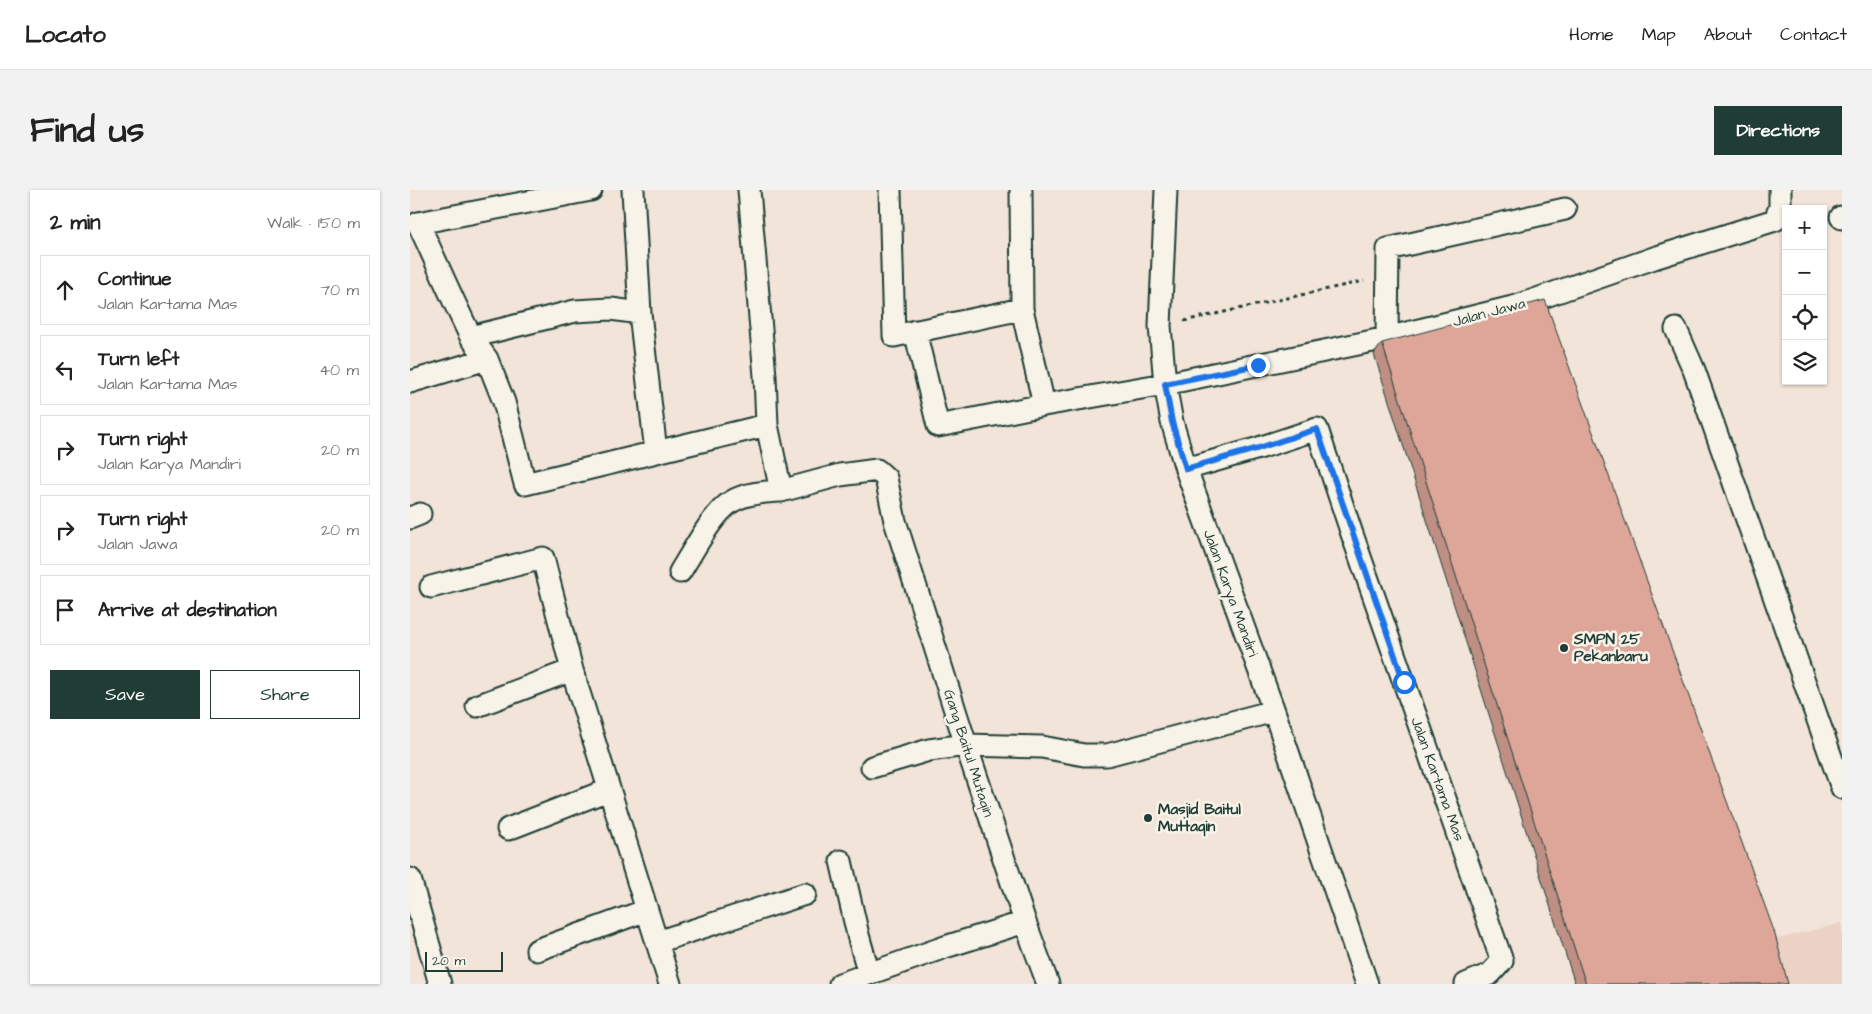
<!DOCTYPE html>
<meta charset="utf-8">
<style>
:root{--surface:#fff;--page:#f2f2f2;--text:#222;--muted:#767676;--line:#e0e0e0;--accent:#1f3d34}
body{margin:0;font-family:"Architects Daughter",sans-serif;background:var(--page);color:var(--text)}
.controls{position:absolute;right:15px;top:15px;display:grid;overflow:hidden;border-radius:0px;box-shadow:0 1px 4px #0004}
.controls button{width:45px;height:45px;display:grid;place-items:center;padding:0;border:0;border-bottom:1px solid var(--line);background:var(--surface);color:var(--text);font:25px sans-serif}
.scale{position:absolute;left:15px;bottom:12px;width:78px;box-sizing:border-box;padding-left:5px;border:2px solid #1f3d34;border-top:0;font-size:14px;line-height:18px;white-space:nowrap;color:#1f3d34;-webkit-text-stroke:4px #f7f3e8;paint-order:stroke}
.stop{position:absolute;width:15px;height:15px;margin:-11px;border:4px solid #1a73e8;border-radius:50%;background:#fff}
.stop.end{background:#1a73e8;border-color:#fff;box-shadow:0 1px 5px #0008}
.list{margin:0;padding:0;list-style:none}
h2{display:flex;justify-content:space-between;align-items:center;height:65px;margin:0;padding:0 20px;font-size:21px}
h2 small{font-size:16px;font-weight:400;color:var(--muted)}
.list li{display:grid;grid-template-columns:32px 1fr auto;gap:15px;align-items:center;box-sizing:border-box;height:70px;margin:0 10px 10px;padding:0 10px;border:1px solid var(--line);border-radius:0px}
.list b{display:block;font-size:19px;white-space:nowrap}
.list p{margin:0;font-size:16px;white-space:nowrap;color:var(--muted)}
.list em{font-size:16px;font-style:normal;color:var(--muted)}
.actions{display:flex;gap:10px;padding:15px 20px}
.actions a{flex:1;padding:11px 0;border:1px solid var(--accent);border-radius:0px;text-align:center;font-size:18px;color:var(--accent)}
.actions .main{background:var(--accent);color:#fff}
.icon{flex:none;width:28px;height:28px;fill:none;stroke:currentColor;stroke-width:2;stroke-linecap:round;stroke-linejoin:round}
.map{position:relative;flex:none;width:1432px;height:794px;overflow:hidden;border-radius:0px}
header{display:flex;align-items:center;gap:30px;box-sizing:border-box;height:70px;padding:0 25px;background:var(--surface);border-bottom:1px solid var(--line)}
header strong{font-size:24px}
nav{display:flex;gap:28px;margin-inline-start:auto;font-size:18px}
.intro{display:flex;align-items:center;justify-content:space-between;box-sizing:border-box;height:120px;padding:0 30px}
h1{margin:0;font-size:35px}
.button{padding:12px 22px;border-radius:0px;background:var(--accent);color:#fff;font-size:18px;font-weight:700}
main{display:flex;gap:30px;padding:0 30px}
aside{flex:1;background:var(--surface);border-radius:0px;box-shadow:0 1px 4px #0004}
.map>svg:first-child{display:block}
.built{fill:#ecd1c5}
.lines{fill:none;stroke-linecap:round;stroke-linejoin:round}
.minor-casing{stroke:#1f3d34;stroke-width:25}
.path{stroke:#1f3d34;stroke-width:3;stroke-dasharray:4 4;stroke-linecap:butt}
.minor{stroke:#f7f3e8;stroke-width:21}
.wall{fill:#bf8f84;stroke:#1f3d34}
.building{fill:#dea699;stroke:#1f3d34}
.route{stroke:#1a73e8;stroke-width:6}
.poi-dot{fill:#1f3d34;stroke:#f7f3e8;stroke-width:2}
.labels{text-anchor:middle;stroke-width:5;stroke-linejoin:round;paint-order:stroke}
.street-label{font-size:15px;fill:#1f3d34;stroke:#f7f3e8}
.poi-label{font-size:15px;font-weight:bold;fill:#1f3d34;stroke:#f7f3e8;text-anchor:start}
</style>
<header>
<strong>Locato</strong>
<nav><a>Home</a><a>Map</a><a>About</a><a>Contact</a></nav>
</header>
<div class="intro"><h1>Find us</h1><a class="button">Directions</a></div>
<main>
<aside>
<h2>2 min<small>Walk · 150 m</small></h2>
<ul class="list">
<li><svg class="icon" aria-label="ahead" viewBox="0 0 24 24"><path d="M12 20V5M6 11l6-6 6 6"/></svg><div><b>Continue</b><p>Jalan Kartama Mas</p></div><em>70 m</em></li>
<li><svg class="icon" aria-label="left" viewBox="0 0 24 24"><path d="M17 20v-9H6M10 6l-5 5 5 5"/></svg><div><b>Turn left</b><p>Jalan Kartama Mas</p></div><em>40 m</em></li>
<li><svg class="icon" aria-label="right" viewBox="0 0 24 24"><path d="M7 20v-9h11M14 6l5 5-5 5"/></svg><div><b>Turn right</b><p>Jalan Karya Mandiri</p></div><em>20 m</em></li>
<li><svg class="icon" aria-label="right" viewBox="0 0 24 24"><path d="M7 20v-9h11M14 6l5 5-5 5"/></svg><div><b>Turn right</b><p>Jalan Jawa</p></div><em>20 m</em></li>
<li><svg class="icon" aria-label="arrive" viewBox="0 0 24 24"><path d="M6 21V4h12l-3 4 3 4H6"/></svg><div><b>Arrive at destination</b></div></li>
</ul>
<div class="actions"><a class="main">Save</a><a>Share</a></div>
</aside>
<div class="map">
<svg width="1432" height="794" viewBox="0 0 1432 794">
<rect width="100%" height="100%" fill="#f2e4d8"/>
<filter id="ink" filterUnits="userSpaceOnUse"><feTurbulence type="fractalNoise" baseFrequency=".02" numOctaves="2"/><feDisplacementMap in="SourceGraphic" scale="10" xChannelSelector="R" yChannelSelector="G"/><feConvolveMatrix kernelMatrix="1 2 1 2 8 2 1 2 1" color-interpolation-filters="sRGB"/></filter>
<g filter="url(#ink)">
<path class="built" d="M1432,733V794H1367L1356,752Z"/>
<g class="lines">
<defs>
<path id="minor" d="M223,0L230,123
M480,0L484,146L612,119L611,0
M756,0L750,136L755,194L762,232L776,279L864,521L957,794
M1431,27L1432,28
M612,119L634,215L755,194L977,148L1107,116L1244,68L1365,30L1370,17V0
M1266,139L1284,180L1432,598
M505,141L528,236L634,215
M61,147C42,109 26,71 8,33L181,0
M977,148L978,59L1155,19
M77,169L61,147L165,121L201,119L230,123L246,262
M0,192L77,169L94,212L115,294L357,235
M776,279L849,258L907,239L942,344L1092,771L1080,784L1056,794
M371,301L430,285L467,280L476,288L485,331L556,555L615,732L638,794
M0,328L10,324
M270,382C282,363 303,323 321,312C335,303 355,302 371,301L357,235L355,186L339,0
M21,397L133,368L162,480L260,794
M67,516L162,480
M462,577L519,560L556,555L632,557L674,565H697L864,521
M98,639L198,600
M431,671L448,745L459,784
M0,689L30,794
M247,752L395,704
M127,760L237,720
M430,794L535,757L615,732"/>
</defs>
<use href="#minor" class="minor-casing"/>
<path class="path" d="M774,131L954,91"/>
<use href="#minor" class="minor"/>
</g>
<path class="wall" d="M972,153L1378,794H1165L964,164Z"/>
<path class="building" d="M1135,110L1364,741L1378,794H1176L1170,776L972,153Z"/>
</g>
<g class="lines" filter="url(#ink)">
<path class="route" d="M848,175L755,194L762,232L776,279L849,258L907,239L994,492"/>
</g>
<g class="poi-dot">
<circle cx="1154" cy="458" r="5"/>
<circle cx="738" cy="628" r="5"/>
</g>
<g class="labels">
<g class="street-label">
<text transform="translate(1079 122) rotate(-15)" y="5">Jalan Jawa</text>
<text transform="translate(821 403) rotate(70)" y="5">Jalan Karya Mandiri</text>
<text transform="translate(559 563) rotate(72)" y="5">Gang Baitul Mutaqin</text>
<text transform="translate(1028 589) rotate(70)" y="5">Jalan Kartama Mas</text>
</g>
<g class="poi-label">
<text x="1164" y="454">SMPN 25<tspan x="1164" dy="17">Pekanbaru</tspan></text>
<text x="748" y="624">Masjid Baitul<tspan x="748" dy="17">Muttaqin</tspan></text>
</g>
</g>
</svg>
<div class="controls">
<button>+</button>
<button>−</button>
<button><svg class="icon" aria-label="locate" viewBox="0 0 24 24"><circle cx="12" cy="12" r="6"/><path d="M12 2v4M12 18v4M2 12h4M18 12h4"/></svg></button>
<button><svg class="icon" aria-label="layers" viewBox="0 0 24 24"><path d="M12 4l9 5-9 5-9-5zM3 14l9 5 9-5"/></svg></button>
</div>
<div class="scale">20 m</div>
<div class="stop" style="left:994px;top:492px"></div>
<div class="stop end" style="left:848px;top:175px"></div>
</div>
</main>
